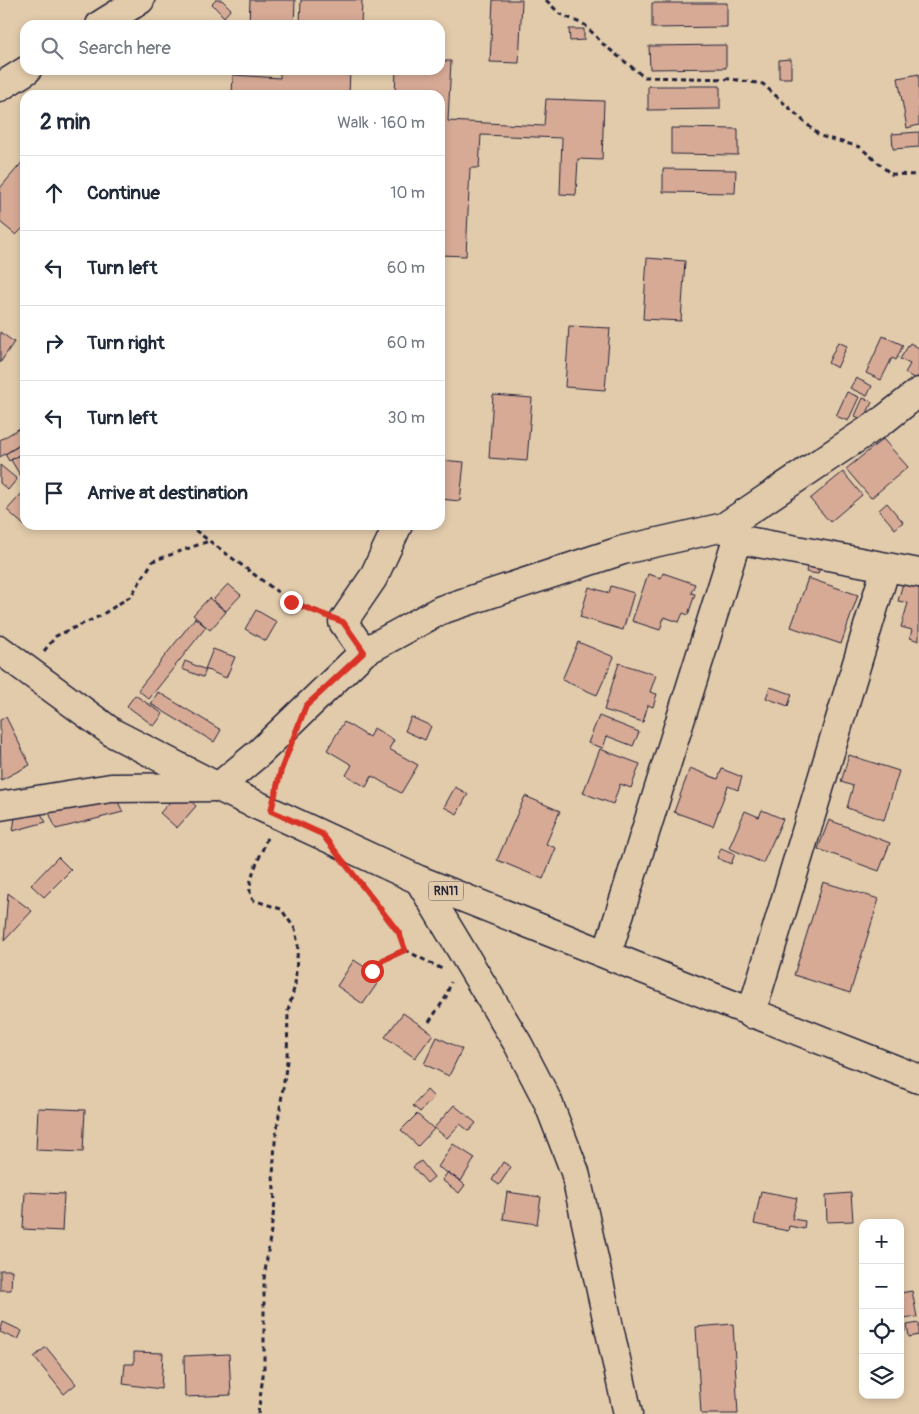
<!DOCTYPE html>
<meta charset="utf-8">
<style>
:root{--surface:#fff;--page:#f2f2f3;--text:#1f2937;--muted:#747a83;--line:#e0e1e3}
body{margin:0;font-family:Pangolin,sans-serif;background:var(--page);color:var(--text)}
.controls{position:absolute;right:15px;bottom:15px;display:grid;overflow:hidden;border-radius:10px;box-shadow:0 2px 8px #0003}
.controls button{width:45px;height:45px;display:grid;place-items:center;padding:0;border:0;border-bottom:1px solid var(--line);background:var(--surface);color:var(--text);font:25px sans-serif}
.stop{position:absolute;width:15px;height:15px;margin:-11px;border:4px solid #d93025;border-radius:50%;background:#fff}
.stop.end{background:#d93025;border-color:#fff;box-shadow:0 1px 5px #0008}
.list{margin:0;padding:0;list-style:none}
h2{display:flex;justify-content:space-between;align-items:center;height:65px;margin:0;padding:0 20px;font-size:21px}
h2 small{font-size:16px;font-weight:400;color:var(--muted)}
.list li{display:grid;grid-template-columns:32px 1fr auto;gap:15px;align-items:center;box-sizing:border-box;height:75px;padding:0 20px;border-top:1px solid var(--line)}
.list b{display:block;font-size:19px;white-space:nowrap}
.list em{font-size:16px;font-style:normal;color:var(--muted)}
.icon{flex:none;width:28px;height:28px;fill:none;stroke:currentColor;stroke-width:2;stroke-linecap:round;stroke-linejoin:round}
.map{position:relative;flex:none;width:919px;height:1414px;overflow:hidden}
.search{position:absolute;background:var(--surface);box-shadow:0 2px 8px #0003;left:20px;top:20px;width:425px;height:55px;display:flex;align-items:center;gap:12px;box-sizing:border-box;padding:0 18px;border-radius:15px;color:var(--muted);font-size:19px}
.panel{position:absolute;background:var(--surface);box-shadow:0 2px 8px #0003;left:20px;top:90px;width:425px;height:440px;border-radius:15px}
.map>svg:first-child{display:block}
.building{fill:#d7aa96;stroke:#22223b}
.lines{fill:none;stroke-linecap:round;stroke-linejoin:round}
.minor-casing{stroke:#22223b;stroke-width:31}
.major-casing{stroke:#22223b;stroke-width:31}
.path{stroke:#22223b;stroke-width:3;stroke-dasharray:5 4;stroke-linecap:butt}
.minor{stroke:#e2cbab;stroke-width:28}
.major{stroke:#e2cbab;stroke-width:28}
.route{stroke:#d93025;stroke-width:6}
.labels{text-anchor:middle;stroke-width:5;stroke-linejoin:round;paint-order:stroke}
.shield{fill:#e2cbab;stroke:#5c555d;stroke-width:1}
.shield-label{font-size:12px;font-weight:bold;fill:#22223b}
</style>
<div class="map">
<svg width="919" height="1414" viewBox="0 0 919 1414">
<rect width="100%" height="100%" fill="#e2cbab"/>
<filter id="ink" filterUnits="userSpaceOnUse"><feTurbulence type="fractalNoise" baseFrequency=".02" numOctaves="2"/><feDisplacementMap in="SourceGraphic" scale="10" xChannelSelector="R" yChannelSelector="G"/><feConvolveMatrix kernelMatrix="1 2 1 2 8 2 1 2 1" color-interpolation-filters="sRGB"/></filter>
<g filter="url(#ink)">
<path class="building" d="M216,0H222L231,9L224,17L212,4Z
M250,0H295L294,25H249Z
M301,0H362L361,25L300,24Z
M493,0H522L519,63L490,62Z
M652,3H727V27L652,28Z
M569,29H584V40L570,41Z
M726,45V68L650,69L649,46Z
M791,59V78H779V60Z
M440,61H451L448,121L544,126L546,99L604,101L602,160L578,159L576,195L560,194L562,138L481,135L479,168H470L466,256L440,255V95H395L396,70H440Z
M280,70H350L349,95H232L233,75L280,78Z
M919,74V125L907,128L898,78Z
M648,86H720V109L648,110Z
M671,128L738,129V155L671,154Z
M919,132V147L893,149L892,134Z
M25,159V226L16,235L0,222V188Z
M663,169L736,170L735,193L663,192Z
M647,258L685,261L681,321L643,319Z
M569,326L610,328L605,390L565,387Z
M0,332L14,342L0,363Z
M883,336L903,345L896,360L892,358L881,380L866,373Z
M838,342L847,346L837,368L828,363Z
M910,343L919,348V376L917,380L905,373L910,364L900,359Z
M856,378L872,386L867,396L850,388Z
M847,392L859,397L848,421L836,416Z
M493,395L532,398L527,461L489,458Z
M863,398L872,402L864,420L855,416Z
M25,425V442L0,457V440Z
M883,439L908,467L871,498L846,469Z
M25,442V451L9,461L5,454Z
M25,452V472L20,475L11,460Z
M441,460L464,462L460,501L440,499Z
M0,465L17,479L8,490L0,483Z
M843,472L862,495L830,522L810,499Z
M25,490V525H31L28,529L7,510Z
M887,503L903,522L895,529L879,510Z
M808,561L821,564L818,574L806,572Z
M663,573L695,584L691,593L695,594L688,615L683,613L679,622L664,617L660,630L632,621L648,574L661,578Z
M808,578L858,595L841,644L791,627Z
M903,583L919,588V641L910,638L912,630L901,627L908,603L898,601Z
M228,584L241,595L226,611L213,600Z
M611,586L634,593L623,630L580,617L589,587L609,593Z
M209,598L226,612L210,630L193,615Z
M256,610L277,622L266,641L245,629Z
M195,618L206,627L149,699L138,690Z
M578,642L614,657L597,695L562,680Z
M213,649L235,657L226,678L205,669Z
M185,661L206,670L203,677L182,669Z
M619,663L656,675L650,692L657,694L653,707L648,705L643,722L604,710Z
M770,687L792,694L788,706L766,698Z
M158,692L221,730L214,742L151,704Z
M135,695L163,714L154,726L127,706Z
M599,716L639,732L633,746L607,736L603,748L588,743Z
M6,717L30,765L1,780L0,720Z
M411,717L431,726L425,740L405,731Z
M344,722L369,737L374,728L394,740L389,749L418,765L401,793L372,776L366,787L346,775L352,765L327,750Z
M600,749L640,764L631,788L620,784L613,804L583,793Z
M849,755L899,771L884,820L847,808L853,786L841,782Z
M690,768L718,779L722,769L742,777L738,790L728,786L713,826L674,812Z
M455,787L468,794L457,814L444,807Z
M180,791L196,806L177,828L160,813Z
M114,794L123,812L56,829L48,810Z
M525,796L560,811L546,844L556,848L543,879L497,860Z
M762,810L783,819L763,863L729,848L745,811L759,817Z
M39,811L46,822L13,831L15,817Z
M829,820L890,843L879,871L818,849Z
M721,848L735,854L731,864L717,858Z
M58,857L71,870L44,897L31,885Z
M823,882L879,899L850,993L794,975Z
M8,893L32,911L4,941Z
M354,960L381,978L363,1004L337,986Z
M403,1013L433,1034L415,1058L385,1037Z
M437,1037L462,1049L449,1076L424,1064Z
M427,1090L434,1097L420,1112L413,1106Z
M454,1105L476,1123L469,1131L460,1124L447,1138L434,1128Z
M38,1108L85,1110L83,1152L36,1150Z
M417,1114L434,1129L418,1146L401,1130Z
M453,1144L475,1158L461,1181L438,1167Z
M421,1161L434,1177L427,1183L413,1167Z
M503,1162L511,1167L499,1185L492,1180Z
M448,1172L465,1185L459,1193L442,1180Z
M761,1191L797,1198L792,1219L805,1221L804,1229L789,1226L788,1231L754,1224Z
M25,1192L64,1194L62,1231L23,1229Z
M507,1192L541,1197L537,1224L503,1219Z
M851,1193L853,1221L827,1222L826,1195Z
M0,1270H12L11,1290H0Z
M912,1291L917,1317L903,1319L905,1331L900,1332V1293Z
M3,1322L22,1331L18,1340L0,1332Z
M919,1323V1335L909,1337L907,1325Z
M733,1324L738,1414H701L696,1327Z
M46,1347L76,1384L64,1394L34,1357Z
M134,1352L163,1353L161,1389L123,1384L125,1364H134Z
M229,1354L231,1395L185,1397L184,1356Z"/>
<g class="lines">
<defs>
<path id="minor" d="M100,25L140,0
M0,87L27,70
M724,527L737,539L919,573
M364,652L343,622L373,578L398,525
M0,806L111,788L218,787L259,753L364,652L441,610L623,550L724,527L885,419L919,392
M419,880L518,1044L548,1102L575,1172L628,1414
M607,954L737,539
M751,1014L886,567"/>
<path id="major" d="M0,650L113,733L218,787L419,880L919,1079"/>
</defs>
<use href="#minor" class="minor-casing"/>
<use href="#major" class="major-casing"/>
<path class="path" d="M546,0L560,14L585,25L603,44L644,77L731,79L763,84L820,136L860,147L891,174L919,175
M188,525L291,602L322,613
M44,651L56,636L100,616L131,596L153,561L209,541
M277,786L283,766
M360,882L399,933L405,950L383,960L372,971
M405,950L442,969
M429,1022L446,997L451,982
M258,1414L264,1368V1279L275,1202L273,1176L275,1142L287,1061L288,1011L295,985L298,945L295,929L281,909L253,900C242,883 263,856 267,836"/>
<use href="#minor" class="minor"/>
<use href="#major" class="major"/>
</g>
</g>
<g class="lines" filter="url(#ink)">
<path class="route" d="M291,602L343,622L364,652L306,706L281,770L271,811L322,834L399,933L405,950L383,960L372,971"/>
</g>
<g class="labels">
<rect class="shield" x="428.5" y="881.5" width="35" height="19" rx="4"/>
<g class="shield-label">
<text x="446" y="895">RN11</text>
</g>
</g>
</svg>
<div class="controls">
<button>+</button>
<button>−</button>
<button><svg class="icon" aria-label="locate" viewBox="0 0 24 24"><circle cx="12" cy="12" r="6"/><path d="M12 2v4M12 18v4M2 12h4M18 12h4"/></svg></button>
<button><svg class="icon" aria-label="layers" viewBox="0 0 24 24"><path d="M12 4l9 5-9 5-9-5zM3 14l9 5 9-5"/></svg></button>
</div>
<div class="stop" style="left:372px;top:971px"></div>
<div class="stop end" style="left:291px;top:602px"></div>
<div class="search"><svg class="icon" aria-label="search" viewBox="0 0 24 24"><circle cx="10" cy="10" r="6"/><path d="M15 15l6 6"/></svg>Search here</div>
<section class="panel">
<h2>2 min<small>Walk · 160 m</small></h2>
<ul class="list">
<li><svg class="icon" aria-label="ahead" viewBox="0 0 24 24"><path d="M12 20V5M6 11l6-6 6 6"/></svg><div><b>Continue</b></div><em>10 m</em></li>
<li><svg class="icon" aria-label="left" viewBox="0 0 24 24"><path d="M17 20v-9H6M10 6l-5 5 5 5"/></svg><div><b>Turn left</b></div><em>60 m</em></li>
<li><svg class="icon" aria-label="right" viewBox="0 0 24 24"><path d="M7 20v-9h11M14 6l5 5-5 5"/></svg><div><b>Turn right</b></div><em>60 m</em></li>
<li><svg class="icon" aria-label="left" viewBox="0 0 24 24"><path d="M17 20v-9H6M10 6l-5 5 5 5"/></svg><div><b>Turn left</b></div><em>30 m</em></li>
<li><svg class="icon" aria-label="arrive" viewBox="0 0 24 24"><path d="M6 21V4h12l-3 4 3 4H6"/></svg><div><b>Arrive at destination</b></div></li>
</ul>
</section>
</div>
